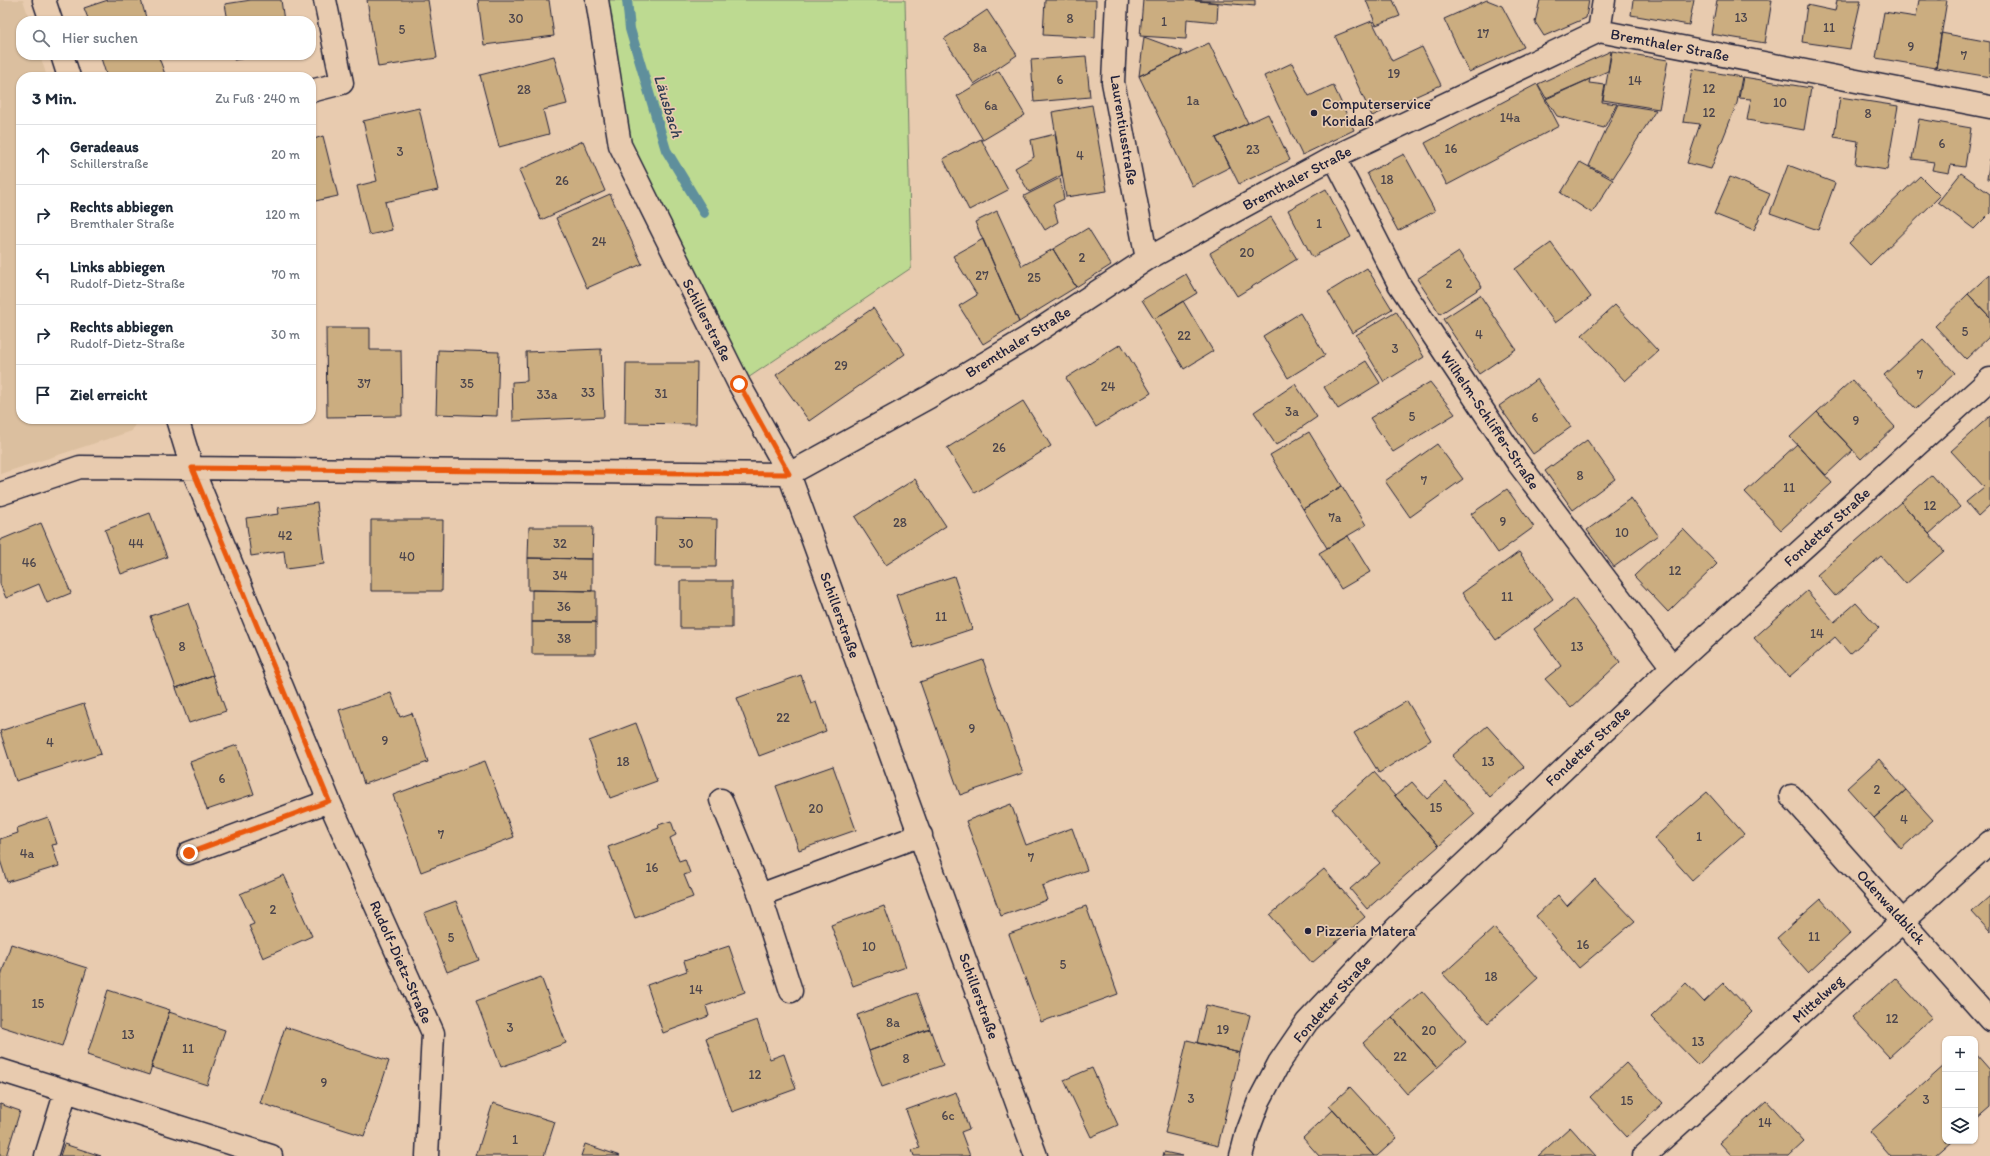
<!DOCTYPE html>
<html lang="de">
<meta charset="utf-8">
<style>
:root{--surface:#fff;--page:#f6f6f7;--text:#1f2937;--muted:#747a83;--line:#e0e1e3}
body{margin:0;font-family:Itim,sans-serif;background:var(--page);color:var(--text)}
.controls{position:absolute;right:12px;bottom:12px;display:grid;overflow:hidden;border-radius:8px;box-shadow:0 1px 3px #0004}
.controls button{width:36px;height:36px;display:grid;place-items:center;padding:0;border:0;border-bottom:1px solid var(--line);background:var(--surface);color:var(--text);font:20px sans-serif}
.stop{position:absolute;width:12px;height:12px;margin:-9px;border:3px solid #ea580c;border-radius:50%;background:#fff}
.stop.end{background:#ea580c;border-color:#fff;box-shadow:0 1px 4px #0008}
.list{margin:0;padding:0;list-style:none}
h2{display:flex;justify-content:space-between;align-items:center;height:52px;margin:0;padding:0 16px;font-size:17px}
h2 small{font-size:13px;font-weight:400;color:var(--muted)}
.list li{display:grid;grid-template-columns:26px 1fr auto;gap:12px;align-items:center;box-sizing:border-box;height:60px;padding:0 16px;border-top:1px solid var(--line)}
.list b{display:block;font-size:15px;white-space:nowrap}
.list p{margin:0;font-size:13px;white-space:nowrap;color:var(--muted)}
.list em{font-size:13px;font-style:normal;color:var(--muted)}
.icon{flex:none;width:22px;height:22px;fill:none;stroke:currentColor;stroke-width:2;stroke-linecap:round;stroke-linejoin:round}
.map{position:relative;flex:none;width:1990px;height:1156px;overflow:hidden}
.search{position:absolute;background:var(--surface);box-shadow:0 1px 3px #0004;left:16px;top:16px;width:300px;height:44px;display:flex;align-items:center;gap:10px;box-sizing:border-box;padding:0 14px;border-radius:16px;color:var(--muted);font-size:15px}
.panel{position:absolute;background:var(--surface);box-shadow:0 1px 3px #0004;left:16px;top:72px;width:300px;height:352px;border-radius:16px}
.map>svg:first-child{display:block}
.built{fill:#dbbf9f}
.green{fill:#bdda91;stroke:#707e66}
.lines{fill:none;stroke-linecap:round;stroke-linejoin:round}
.stream{stroke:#5e8f9c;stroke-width:10}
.building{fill:#cbad80;stroke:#22223b}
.minor-casing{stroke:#22223b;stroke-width:25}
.minor{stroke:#e8cbaf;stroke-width:22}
.route{stroke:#ea580c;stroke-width:5}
.poi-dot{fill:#22223b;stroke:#e8cbaf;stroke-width:1.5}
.labels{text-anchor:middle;stroke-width:3.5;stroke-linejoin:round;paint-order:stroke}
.number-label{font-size:13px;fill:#4c454c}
.street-label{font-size:15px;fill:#22223b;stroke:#e8cbaf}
.poi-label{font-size:15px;fill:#22223b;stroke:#e8cbaf;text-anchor:start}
.water-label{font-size:16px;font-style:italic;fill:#313d53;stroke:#e8cbaf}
</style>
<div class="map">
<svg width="1990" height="1156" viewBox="0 0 1990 1156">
<rect width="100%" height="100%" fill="#e8cbaf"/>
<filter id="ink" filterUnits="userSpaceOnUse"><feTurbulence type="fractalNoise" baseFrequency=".025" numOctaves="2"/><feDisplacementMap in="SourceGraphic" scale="8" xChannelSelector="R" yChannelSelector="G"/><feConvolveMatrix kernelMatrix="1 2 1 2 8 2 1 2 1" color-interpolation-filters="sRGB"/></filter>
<g filter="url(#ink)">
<path class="built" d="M0,0H23L30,21H21V55H40L47,77H21V419H137L132,431L0,474Z"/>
<path class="green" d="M597,0H626L629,21L628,0H905L911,268L739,384L620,145Z"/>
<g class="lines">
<path class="stream" d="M627,0L630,29L666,150L704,213"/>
</g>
<path class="building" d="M108,0H141L147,21H89L84,8Z
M251,0H281L284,21H228L225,4Z
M367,0H428L437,58L378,67Z
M478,0H549L554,36L484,45Z
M1045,0H1096L1095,38L1043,35Z
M1143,0H1189L1218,3L1217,22L1187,19L1186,39L1140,36Z
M1189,0H1255V6Z
M1366,0H1393L1400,16L1376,25Z
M1487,0L1502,6L1524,47L1469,72L1444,19Z
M1540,0H1589L1586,18L1544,36L1535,22Z
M1633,0H1694L1689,25L1631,15Z
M1717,0H1772L1765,43L1711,34Z
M1837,0H1861L1850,49L1802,42L1807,5L1835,11Z
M1919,0H1947L1936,68L1876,58L1884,12L1916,17Z
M987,10L1017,55L974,84L944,39Z
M1372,21L1392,61L1422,47L1441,85L1372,116L1335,36Z
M1941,33L1990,42V77L1936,68Z
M1144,37L1182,51L1181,56L1139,76Z
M1209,43L1248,123L1216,138L1230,167L1192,186L1139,76Z
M1611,51L1608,71L1546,98L1538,84Z
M1612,51L1668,60L1659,109L1603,100Z
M100,55H158L166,77H107Z
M234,55H264L234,60Z
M554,56L567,104L543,110L549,134L499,147L480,75Z
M1086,56L1090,97L1034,102L1031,60Z
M1292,63L1309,96L1333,85L1354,130L1302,155L1264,76Z
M1693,69L1742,77L1737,103L1711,169L1687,163L1700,124L1683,122Z
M999,71L1025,115L983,140L957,96Z
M1743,77L1811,88L1804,130L1747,120L1751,99L1739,98Z
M1590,79L1589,83L1605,85L1602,102L1617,104L1604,128L1557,116L1546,99Z
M1537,84L1559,126L1447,185L1425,143Z
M1840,97L1898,106L1887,170L1855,165L1858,141L1834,137Z
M1618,104L1656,110L1613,178L1589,166Z
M1092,105L1107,191L1066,197L1052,112Z
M419,108L438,190L385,202L392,230L369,235L357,186L377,181L363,121Z
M1268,114L1290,160L1239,184L1216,138Z
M1919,119L1971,128L1965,167L1951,165L1949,173L1932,170L1934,162L1912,159Z
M1055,134L1062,175L1029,192L1015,168L1034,157L1031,140Z
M323,136L338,196L311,202V140Z
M981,139L1008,190L969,210L943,159Z
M583,141L605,191L541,220L519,170Z
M1404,154L1435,211L1398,231L1367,173Z
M1990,159V179H1987Z
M1580,162L1613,180L1592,213L1561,193Z
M1788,165L1835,183L1818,230L1770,213Z
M1961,173L1990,194V213L1974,229L1938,202Z
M1920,176L1940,196L1870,265L1849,243Z
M1730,177L1770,194L1754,230L1714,214Z
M1060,178L1064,199L1053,204L1058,222L1045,230L1024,196Z
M1326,189L1351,237L1312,257L1288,210Z
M610,194L642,264L587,288L556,218Z
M997,211L1022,266L1053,249L1076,287L1019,322L975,222Z
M1271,217L1297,259L1237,296L1210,253Z
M1088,228L1111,265L1076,287L1053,249Z
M983,239L1019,322L983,344L959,306L977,295L953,256Z
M1551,243L1591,297L1555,323L1515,269Z
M1459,252L1482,287L1440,314L1417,279Z
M1367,268L1392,309L1352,333L1328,292Z
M1186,274L1197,293L1154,319L1142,300Z
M1990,274V317L1968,294Z
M1968,294L1990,317V336L1966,359L1935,326Z
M1480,295L1516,349L1479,374L1443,319Z
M1183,301L1213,351L1184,369L1154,319Z
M1615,305L1658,351L1625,381L1582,335Z
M873,308L905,354L809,421L776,375Z
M1396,311L1424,357L1384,382L1356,335Z
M1300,313L1325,355L1288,378L1263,336Z
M326,328H370V350H401L402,416L327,417Z
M1923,339L1955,373L1916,409L1884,375Z
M1121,344L1151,393L1096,427L1066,378Z
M311,345L313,415H311Z
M601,349L604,417L513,421L512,382L527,381L526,352Z
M438,350L499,352L497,416L436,414Z
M1366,361L1380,383L1338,409L1324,387Z
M626,363H697L696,424L625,423Z
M1537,379L1571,427L1533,454L1499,406Z
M1852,380L1895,427L1861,459L1817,412Z
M1430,382L1455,414L1393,452L1370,418Z
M1295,384L1317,417L1276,445L1254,412Z
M1023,401L1051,446L975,493L947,448Z
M1817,412L1853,450L1826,475L1790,437Z
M1990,416V505L1978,516L1966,502L1984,487L1951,451Z
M1309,432L1342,486L1303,509L1270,455Z
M1587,440L1615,479L1573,510L1545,471Z
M1437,444L1463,479L1410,517L1385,481Z
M1797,444L1832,483L1781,530L1745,492Z
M1932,475L1960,507L1929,534L1901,502Z
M915,479L946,526L886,565L855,517Z
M1342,486L1366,525L1327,548L1303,509Z
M1507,489L1534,527L1498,553L1471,514Z
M1631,498L1658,535L1614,567L1587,530Z
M1901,502L1944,551L1906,584L1881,556L1835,596L1817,575Z
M317,503L324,564L286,569L284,551L251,556L246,518L279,514L278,508Z
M150,513L167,557L121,574L105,530Z
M656,518L717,519L716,567H655Z
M371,520H443L442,591H371Z
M41,523L71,593L47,603L39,584L6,598L0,584V540Z
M529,527H593L592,559L528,558Z
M1683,529L1717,564L1668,612L1634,576Z
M1348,536L1370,572L1341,589L1319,553Z
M1519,552L1553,599L1496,640L1462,593Z
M528,558L592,559V591L528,590Z
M954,576L972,629L914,648L896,595Z
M680,581H732V628H680Z
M532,590L596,591V622H532Z
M1807,591L1834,622L1856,603L1879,628L1850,654L1835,637L1789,677L1754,638Z
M1574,599L1620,662L1571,708L1545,679L1561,666L1534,629Z
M188,603L213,675L176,688L150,616Z
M532,622H596V654H532Z
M983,660L1023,773L960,795L920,682Z
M213,675L226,711L189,723L176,688Z
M801,675L811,704L816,702L826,731L759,756L737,698Z
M391,693L400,717L412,713L428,762L364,784L339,710Z
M1407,701L1431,740L1379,773L1354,733Z
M84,704L101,754L16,781L0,731Z
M636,723L657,781L610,798L589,741Z
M1487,726L1524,767L1490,797L1452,756Z
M237,745L254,794L207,810L190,762Z
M1879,759L1906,790L1874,818L1847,788Z
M485,761L514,837L421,872L393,795Z
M833,766L856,830L799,850L776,786Z
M1374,772L1439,846L1367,909L1350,889L1380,863L1332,809Z
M1412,782L1427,799L1446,782L1475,814L1439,846L1395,796Z
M1906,790L1933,820L1901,849L1874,818Z
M1707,792L1744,834L1692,880L1654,838Z
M1011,804L1026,845L1072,828L1087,870L1042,886L1047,900L1001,916L966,821Z
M48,817L57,844L52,845L59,866L7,882L0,860V839L18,833L17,828Z
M671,821L676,835L670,838L679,861L685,859L690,873L684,875L693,897L635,918L608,847L659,828L658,825Z
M1324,869L1365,917L1312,963L1270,915Z
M284,875L312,936L263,958L249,926L254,924L240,894Z
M1595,879L1635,921L1579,968L1536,916L1558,895L1567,906Z
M1990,896V932L1972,912Z
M1821,899L1851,933L1808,973L1777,938Z
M456,901L479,960L447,972L424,913Z
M884,906L906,967L853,986L831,925Z
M1086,906L1118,994L1041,1022L1009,934Z
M1494,928L1538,978L1488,1023L1443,974Z
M11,944L87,968L62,1046L0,1026V979Z
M729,946L745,992L706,1006L709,1016L663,1033L647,985L687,971L684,961Z
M541,977L566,1043L501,1067L476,1001Z
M1895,978L1932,1018L1889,1057L1852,1017Z
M1686,983L1704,1002L1724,983L1752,1012L1698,1065L1651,1017Z
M108,990L170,1010L149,1075L87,1055Z
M1422,991L1466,1042L1437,1068L1392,1017Z
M917,993L930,1029L869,1051L857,1015Z
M1206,1005L1250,1015L1240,1053L1197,1043Z
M169,1012L225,1030L207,1085L151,1067Z
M1392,1017L1437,1068L1407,1094L1363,1043Z
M757,1020L770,1059L784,1054L796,1089L732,1112L706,1038Z
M285,1027L389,1061L364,1136L260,1103Z
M930,1029L943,1065L882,1087L869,1051Z
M1187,1040L1240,1053L1218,1146L1165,1133Z
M1975,1053L1990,1070V1107L1975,1120Z
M1626,1063L1663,1103L1627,1137L1590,1097Z
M1945,1065V1141H1952L1935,1156H1891L1870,1132Z
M1092,1068L1118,1125L1091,1137L1064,1080Z
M1350,1087L1397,1138L1377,1156H1374L1329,1106Z
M956,1092L969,1129L961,1132L970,1156H914L912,1150L920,1148L906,1110Z
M1767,1101L1804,1142L1789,1156H1732L1720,1143Z
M493,1103L555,1122L544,1156H476Z
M0,1104L20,1111L6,1156H0Z
M1333,1110L1374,1156H1319L1303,1138Z
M1570,1127L1596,1156H1538Z
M64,1144L101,1156H60Z
M585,1144L620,1156H581Z
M1164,1152L1183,1156H1163Z"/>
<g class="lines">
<defs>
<path id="minor" d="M44,0L51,21
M597,0L620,145L739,384L789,474L1036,1156
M1117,0L1113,82L1147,259
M1599,31L1604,0
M62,55L69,77
M311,91L342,83L325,0
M1334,157L1399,284L1518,463L1672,667
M177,419L192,468L329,801L433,1033L427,1156
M0,494L80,467L789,474L929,397L1027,338L1147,259L1334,157L1599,31L1990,107
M1791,796L1990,1020
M721,800L760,895L921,835
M189,853L329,801
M760,895L791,991
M0,1070L271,1156
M46,1156L66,1091
M1241,1156L1247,1133L1259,1101L1279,1063L1307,1022L1396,928L1672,667L1990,379
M1644,1156L1990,842"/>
</defs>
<use href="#minor" class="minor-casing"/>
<use href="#minor" class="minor"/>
</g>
</g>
<g class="lines" filter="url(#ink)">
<path class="route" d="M189,853L329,801L192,468L789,474L739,384"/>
</g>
<g class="poi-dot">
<circle cx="1314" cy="113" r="4"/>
<circle cx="1308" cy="931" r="4"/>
</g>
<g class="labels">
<g class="number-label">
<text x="1741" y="22">13</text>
<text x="516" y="23">30</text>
<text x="1070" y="23">8</text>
<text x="1164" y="26">1</text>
<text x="1829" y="32">11</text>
<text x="402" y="34">5</text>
<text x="1483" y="38">17</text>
<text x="1911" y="51">9</text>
<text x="980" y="52">8a</text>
<text x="1964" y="60">7</text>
<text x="1394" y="78">19</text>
<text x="1060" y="84">6</text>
<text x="1635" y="85">14</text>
<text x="1709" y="93">12</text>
<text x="524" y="94">28</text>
<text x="1193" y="105">1a</text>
<text x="1780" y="107">10</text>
<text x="991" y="110">6a</text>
<text x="1709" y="117">12</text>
<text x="1868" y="118">8</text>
<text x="1510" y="122">14a</text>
<text x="1942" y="148">6</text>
<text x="1451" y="153">16</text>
<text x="1253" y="154">23</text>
<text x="400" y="156">3</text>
<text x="1080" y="160">4</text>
<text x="1387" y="184">18</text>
<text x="562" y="185">26</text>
<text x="1319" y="228">1</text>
<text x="599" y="246">24</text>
<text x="1247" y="257">20</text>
<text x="1082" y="262">2</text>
<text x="982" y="280">27</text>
<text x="1034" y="282">25</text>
<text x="1449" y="288">2</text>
<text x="1965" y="336">5</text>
<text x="1479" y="339">4</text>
<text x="1184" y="340">22</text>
<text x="1395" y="353">3</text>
<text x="841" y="370">29</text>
<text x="1920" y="379">7</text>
<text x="364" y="388">37</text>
<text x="467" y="388">35</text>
<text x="1108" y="391">24</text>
<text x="588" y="397">33</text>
<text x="661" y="398">31</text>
<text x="547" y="399">33a</text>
<text x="1292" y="416">3a</text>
<text x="1412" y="421">5</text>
<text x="1535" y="422">6</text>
<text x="1856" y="425">9</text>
<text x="999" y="452">26</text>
<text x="1580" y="480">8</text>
<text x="1424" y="485">7</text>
<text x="1789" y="492">11</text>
<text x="1930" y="510">12</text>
<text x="1335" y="522">7a</text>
<text x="1503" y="526">9</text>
<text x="900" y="527">28</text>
<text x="1622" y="537">10</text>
<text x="285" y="540">42</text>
<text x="136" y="548">44</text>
<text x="560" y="548">32</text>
<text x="686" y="548">30</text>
<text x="407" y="561">40</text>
<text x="29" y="567">46</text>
<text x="1675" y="575">12</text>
<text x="560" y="580">34</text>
<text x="1507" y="601">11</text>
<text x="564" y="611">36</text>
<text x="941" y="621">11</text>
<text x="1817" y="638">14</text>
<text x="564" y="643">38</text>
<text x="182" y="651">8</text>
<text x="1577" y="651">13</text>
<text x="783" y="722">22</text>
<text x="972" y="733">9</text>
<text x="385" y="745">9</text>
<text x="50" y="747">4</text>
<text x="623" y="766">18</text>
<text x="1488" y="766">13</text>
<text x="222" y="783">6</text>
<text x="1877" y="794">2</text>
<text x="1436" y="812">15</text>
<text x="816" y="813">20</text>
<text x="1904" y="824">4</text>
<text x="441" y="839">7</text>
<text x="1699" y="841">1</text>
<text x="27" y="858">4a</text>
<text x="1031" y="862">7</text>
<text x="652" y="872">16</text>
<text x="273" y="914">2</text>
<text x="1814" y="941">11</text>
<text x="451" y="942">5</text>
<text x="1583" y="949">16</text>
<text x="869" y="951">10</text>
<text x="1063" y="969">5</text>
<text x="1491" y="981">18</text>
<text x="696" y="994">14</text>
<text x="38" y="1008">15</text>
<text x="1892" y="1023">12</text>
<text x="893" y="1027">8a</text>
<text x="510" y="1032">3</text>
<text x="1223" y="1034">19</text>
<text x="1429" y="1035">20</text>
<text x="128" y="1039">13</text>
<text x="1698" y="1046">13</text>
<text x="188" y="1053">11</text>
<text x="1400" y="1061">22</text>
<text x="906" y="1063">8</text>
<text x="755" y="1079">12</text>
<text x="324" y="1087">9</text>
<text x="1191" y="1103">3</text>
<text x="1926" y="1104">3</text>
<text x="1627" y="1105">15</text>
<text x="948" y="1120">6c</text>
<text x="1765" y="1127">14</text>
<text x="515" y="1144">1</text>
</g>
<g class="street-label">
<text transform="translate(1670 45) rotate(11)" y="5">Bremthaler Straße</text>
<text transform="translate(1124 130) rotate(81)" y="5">Laurentiusstraße</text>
<text transform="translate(1297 178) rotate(-28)" y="5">Bremthaler Straße</text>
<text transform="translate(707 320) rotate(63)" y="5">Schillerstraße</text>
<text transform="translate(1018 342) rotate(-32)" y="5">Bremthaler Straße</text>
<text transform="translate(1490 420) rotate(56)" y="5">Wilhelm-Schliffer-Straße</text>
<text transform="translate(1827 527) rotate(-42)" y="5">Fondetter Straße</text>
<text transform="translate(840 615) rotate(70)" y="5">Schillerstraße</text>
<text transform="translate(1588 746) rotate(-43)" y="5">Fondetter Straße</text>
<text transform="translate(1891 907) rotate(48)" y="5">Odenwaldblick</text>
<text transform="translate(401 962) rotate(66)" y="5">Rudolf-Dietz-Straße</text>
<text transform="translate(979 996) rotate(70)" y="5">Schillerstraße</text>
<text transform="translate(1332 999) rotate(-49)" y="5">Fondetter Straße</text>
<text transform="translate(1818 999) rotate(-42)" y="5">Mittelweg</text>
</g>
<g class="poi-label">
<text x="1322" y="109">Computerservice<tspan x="1322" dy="17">Koridaß</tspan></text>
<text x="1316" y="936">Pizzeria Matera</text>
</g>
<g class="water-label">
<text transform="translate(669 106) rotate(73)" y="6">Läusbach</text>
</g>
</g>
</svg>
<div class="controls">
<button>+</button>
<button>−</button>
<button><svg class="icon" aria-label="layers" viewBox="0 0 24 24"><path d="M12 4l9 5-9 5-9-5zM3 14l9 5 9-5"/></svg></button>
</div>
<div class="stop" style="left:739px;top:384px"></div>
<div class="stop end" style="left:189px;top:853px"></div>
<div class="search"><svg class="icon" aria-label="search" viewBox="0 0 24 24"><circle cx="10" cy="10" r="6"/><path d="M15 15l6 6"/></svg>Hier suchen</div>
<section class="panel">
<h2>3 Min.<small>Zu Fuß · 240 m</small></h2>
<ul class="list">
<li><svg class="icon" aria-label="ahead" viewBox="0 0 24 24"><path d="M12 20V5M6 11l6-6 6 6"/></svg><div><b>Geradeaus</b><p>Schillerstraße</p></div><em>20 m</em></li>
<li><svg class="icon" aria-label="right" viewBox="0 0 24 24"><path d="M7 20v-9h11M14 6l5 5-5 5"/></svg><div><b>Rechts abbiegen</b><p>Bremthaler Straße</p></div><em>120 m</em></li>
<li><svg class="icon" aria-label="left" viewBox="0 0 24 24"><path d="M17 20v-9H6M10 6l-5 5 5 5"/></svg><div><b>Links abbiegen</b><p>Rudolf-Dietz-Straße</p></div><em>70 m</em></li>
<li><svg class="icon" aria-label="right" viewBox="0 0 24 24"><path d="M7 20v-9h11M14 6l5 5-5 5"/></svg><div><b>Rechts abbiegen</b><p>Rudolf-Dietz-Straße</p></div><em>30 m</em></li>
<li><svg class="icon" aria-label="arrive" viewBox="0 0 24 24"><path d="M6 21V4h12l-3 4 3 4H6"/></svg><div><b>Ziel erreicht</b></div></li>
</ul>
</section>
</div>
